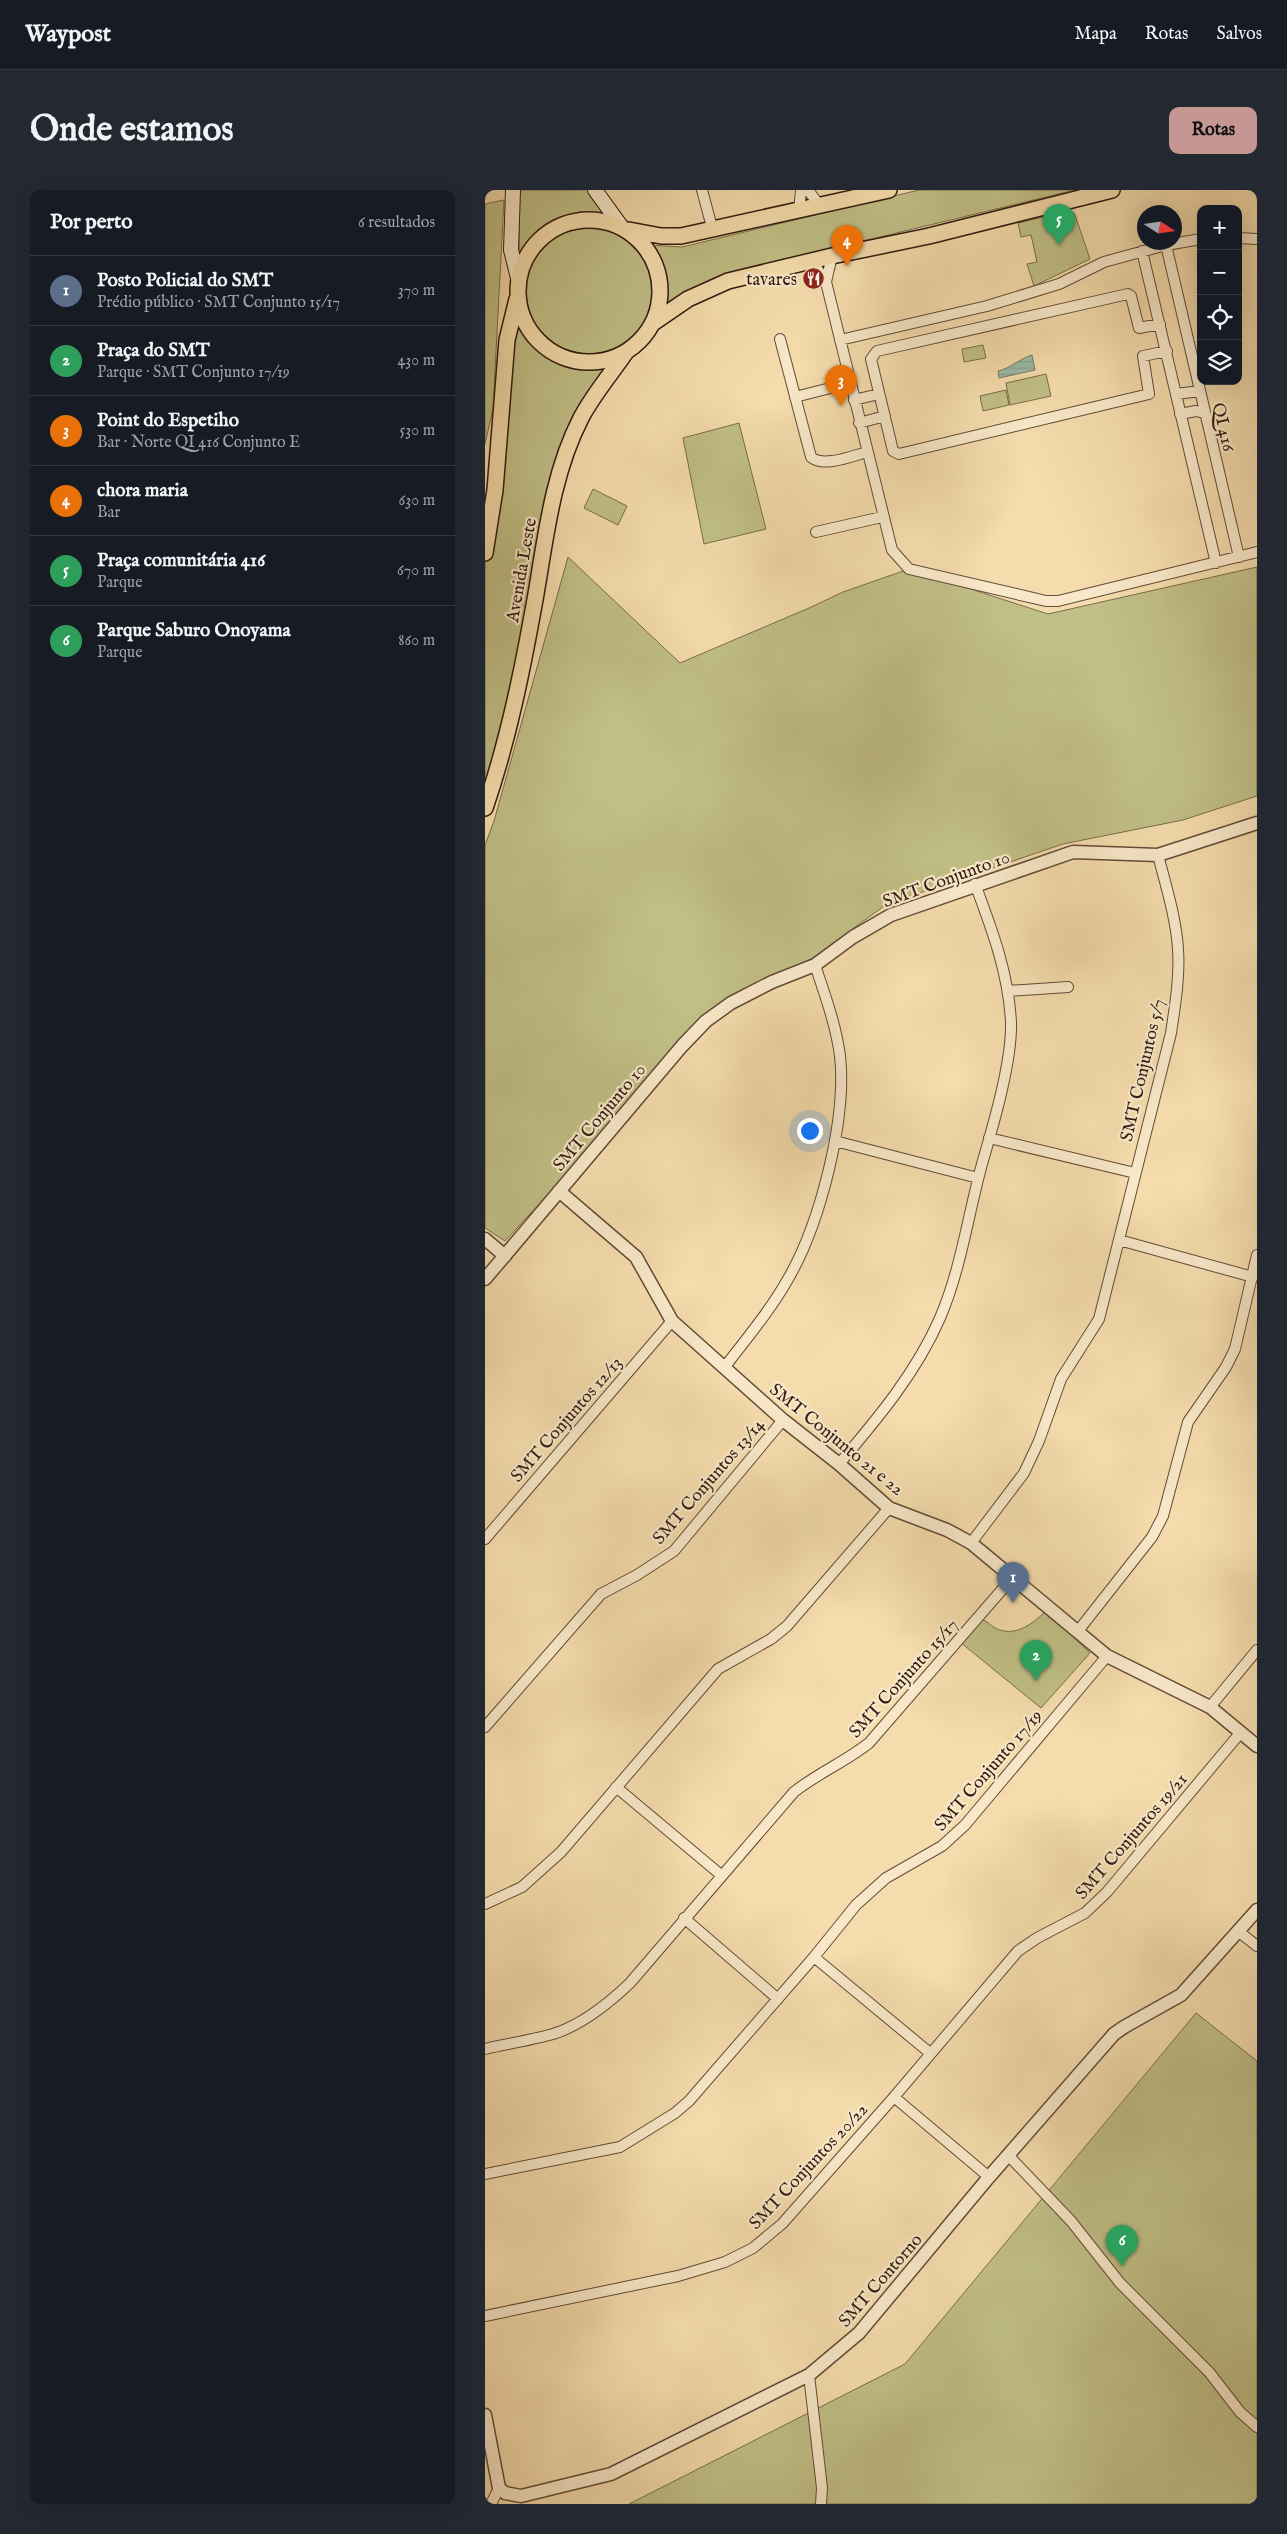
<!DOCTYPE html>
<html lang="pt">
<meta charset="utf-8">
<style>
:root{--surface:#171b24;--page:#242831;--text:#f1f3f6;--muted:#9ea1a6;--line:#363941;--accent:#c59692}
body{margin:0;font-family:"IM FELL English",serif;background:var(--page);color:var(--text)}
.controls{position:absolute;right:15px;top:15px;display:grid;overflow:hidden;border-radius:10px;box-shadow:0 5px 20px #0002}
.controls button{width:45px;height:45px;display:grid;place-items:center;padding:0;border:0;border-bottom:1px solid var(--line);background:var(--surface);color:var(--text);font:25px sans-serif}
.compass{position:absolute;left:652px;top:15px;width:45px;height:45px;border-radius:50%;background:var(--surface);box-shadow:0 5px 20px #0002;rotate:102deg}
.you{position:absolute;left:324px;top:940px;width:18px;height:18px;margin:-12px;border:4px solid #fff;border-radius:50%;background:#1a73e8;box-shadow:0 0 0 8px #1a73e833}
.badge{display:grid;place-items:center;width:32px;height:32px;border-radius:50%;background:var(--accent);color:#fff;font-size:16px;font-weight:700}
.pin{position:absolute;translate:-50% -41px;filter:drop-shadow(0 1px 2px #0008)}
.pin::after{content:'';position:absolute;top:26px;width:18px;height:15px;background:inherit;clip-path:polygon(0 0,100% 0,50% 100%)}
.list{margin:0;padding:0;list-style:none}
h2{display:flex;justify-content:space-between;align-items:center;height:65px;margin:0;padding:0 20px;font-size:21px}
h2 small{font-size:16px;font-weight:400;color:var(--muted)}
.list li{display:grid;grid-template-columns:32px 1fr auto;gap:15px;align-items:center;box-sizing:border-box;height:70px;padding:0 20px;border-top:1px solid var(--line)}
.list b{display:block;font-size:19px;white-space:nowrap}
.list p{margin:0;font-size:16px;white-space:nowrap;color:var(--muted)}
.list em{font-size:16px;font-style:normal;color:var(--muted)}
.icon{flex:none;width:28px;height:28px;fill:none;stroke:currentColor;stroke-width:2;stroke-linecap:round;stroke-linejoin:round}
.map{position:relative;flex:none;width:772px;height:2314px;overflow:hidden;border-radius:10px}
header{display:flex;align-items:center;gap:30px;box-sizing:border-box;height:70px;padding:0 25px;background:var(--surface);border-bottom:1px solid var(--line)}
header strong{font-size:24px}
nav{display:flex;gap:28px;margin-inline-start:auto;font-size:18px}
.intro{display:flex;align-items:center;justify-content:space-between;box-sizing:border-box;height:120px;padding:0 30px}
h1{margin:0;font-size:35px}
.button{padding:12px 22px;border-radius:10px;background:var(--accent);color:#111;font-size:18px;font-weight:700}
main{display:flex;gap:30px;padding:0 30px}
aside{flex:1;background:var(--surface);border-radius:10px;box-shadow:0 5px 20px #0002}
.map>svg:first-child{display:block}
.green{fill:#c0bf86;stroke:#786d4b}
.water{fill:url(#water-rules);stroke:#717c6c}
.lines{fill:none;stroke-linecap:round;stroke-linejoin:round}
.minor-casing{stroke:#624b37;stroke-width:12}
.tertiary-casing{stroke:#624b37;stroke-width:15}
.secondary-casing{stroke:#311b10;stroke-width:16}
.primary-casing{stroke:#311b10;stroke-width:18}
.minor{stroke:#f8e8c9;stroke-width:10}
.tertiary{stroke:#f8e8c9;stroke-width:12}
.secondary{stroke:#f8e8c9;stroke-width:14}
.primary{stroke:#f5dcac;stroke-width:15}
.labels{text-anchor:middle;stroke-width:4.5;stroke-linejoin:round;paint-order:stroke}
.poi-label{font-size:18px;fill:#311b10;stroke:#f8e8c9;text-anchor:end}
.street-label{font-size:18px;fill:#311b10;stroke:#f8e8c9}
</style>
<header>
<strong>Waypost</strong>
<nav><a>Mapa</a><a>Rotas</a><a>Salvos</a></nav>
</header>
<div class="intro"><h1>Onde estamos</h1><a class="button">Rotas</a></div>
<main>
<aside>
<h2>Por perto<small>6 resultados</small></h2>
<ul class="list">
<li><span class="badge" style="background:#5c6f8a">1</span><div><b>Posto Policial do SMT</b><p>Prédio público · SMT Conjunto 15/17</p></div><em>370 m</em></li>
<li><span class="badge" style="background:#2e9e5b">2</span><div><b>Praça do SMT</b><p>Parque · SMT Conjunto 17/19</p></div><em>430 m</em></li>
<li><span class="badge" style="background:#e8710a">3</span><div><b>Point do Espetiho</b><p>Bar · Norte QI 416 Conjunto E</p></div><em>530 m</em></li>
<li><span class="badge" style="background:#e8710a">4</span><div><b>chora maria</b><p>Bar</p></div><em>630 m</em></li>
<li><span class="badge" style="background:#2e9e5b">5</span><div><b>Praça comunitária 416</b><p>Parque</p></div><em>670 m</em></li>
<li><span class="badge" style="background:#2e9e5b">6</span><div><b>Parque Saburo Onoyama</b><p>Parque</p></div><em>860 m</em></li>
</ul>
</aside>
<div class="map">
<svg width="772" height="2314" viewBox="0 0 772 2314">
<defs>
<pattern id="water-rules" width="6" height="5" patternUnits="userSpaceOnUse" patternTransform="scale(1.25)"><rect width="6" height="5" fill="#9cbca9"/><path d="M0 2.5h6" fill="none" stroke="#87a190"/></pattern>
</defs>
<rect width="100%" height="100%" fill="#f5dcac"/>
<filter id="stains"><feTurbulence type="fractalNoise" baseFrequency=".004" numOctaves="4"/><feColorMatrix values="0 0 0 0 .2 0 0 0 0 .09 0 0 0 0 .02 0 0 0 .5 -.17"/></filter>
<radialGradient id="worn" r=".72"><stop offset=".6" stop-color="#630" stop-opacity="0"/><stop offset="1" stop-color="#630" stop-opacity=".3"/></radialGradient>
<path class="green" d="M34,0H113L132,33L103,26L75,33L47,50L34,80Z
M434,0H590L258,80L176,121C181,96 178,75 164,55L197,57Z
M19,10L8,219L0,254V14Z
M583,21L589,23L591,28L605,69L549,96L542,74L552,72L546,45L536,47L533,33Z
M41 101a63 63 0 1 1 126 0a63 63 0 1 1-126 0Z
M32,116C53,165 85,185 137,164L87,261L0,599V367Z
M498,155L501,168L479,172L477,159Z
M561,184L566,206L525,215L521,193Z
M521,200L524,215L498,221L495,206Z
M254,233L281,339L219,354L198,248Z
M108,299L142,316L133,335L99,318Z
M83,367L195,473L324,418L358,402L424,379L563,424L772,377V606L698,630L578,654L402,714L326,769L245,807L20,1051L0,1038V655L9,631Z
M561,1421L605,1463L556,1518L475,1452L496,1429C502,1431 505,1435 510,1438C530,1448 547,1434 561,1421Z
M711,1823L772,1871V2314H144L420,2174Z"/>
<path class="water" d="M547,165L550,180L514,188L513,181C526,178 534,169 547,165Z"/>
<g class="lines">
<defs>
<path id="minor" d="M217,0L228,41
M323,0L335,16
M314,21L316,0
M753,48L772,49
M681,55L754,367
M657,61L731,373
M327,71L341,92L407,360L424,379L561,411H573L772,362
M341,92L347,66
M675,134L654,138L646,106L643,104L392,161L386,169L408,261L414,264L664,204L658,166L682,161
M295,149L326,267C338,278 367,266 382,262
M355,150L502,116L574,94L619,72L681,55L716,49
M691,204L715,201
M310,207L365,193
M369,210L394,204
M695,224L711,221L719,223
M374,233L400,226
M331,342L397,327
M523,801L583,797
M504,948L650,983
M350,951L493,988
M634,1050L768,1087
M239,1178C261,1149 285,1121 303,1089C335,1034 362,929 355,866C351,835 340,805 330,775
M354,1274C393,1228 431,1183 455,1128C476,1079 483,1025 497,974C508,936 527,872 526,833C524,785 507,739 490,694
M0,1349L187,1131
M486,1353L539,1283L554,1251L576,1189L614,1129L686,843C690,816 695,787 693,759C691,728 681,696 673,665
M593,1441L667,1347L678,1326L703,1232L741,1177L750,1159L772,1065
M725,1517L772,1460
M0,1537L116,1404L152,1385L189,1361L298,1230
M131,1597L236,1685
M0,1714L37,1697L76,1662L233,1479L286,1449L302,1436L404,1318
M199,1728L293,1809
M753,1741L772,1756
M329,1767L445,1863
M0,1859C22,1854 46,1850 68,1844C97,1835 123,1814 145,1793L309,1602C333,1583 360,1572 384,1553L528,1387
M409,1907L504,1987
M523,1965L586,2031L635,2093L724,2182L755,2222L772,2237
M0,1984L135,1957L190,1923L204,1911L329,1767L371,1715L401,1688L457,1656L480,1635L622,1466
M0,2126L193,2086L240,2072L268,2058L297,2034L409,1907L533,1761L552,1748L600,1723L622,1702L756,1542
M324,2185L337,2298L336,2314
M6,2314L14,2298"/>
<path id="tertiary" d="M74,1001L151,1067L187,1131L298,1230L354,1274L404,1318L462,1340L486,1353L622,1466L725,1517L772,1556
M0,1049L20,1066
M0,1089L197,856L221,831L246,813L287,792L330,775L368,747L406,725L588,662L673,665L772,633
M0,2225L14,2298L20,2303L36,2306L126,2284L324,2185L374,2143L504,1987L629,1844L639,1837L696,1805L772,1720"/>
<path id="secondary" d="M28,0L26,60L33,88
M110,0L136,36"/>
<path id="primary" d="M33 101a71 71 0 1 1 142 0a71 71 0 1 1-142 0Z
M144,40L176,46H196L404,0
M168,133L203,109L243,91L347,66L444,46L627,0
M0,363L10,300L22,150L32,109
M0,618C24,548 38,477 51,404C61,345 68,282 96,228C108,205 126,184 141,162"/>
</defs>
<use href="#minor" class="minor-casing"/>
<use href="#tertiary" class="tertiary-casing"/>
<use href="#secondary" class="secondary-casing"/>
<use href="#primary" class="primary-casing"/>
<use href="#minor" class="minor"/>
<use href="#tertiary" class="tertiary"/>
<use href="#secondary" class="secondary"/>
<use href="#primary" class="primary"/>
</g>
<defs>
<symbol id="restaurant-disc" viewBox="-11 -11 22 22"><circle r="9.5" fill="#8f2418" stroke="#f8e8c9"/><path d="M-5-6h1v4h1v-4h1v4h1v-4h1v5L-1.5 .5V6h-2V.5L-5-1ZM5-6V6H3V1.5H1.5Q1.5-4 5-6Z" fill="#fff"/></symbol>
</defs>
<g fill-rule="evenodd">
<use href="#restaurant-disc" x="316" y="76" width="25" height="25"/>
</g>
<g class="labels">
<g class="poi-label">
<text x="312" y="95">tavares</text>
</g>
<g class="street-label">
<text transform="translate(739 237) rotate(77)" y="6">QI 416</text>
<text transform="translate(36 380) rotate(-80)" y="6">Avenida Leste</text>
<text transform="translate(461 689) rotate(-20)" y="6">SMT Conjunto 10</text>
<text transform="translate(657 880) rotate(-77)" y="6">SMT Conjuntos 5/7</text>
<text transform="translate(114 927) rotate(-50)" y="6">SMT Conjunto 10</text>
<text transform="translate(81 1229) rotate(-49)" y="6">SMT Conjuntos 12/13</text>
<text transform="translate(352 1249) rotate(39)" y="6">SMT Conjunto 21 e 22</text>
<text transform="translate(223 1291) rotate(-49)" y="6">SMT Conjuntos 13/14</text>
<text transform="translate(418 1488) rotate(-48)" y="6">SMT Conjunto 15/17</text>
<text transform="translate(503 1580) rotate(-49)" y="6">SMT Conjunto 17/19</text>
<text transform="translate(646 1646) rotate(-49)" y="6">SMT Conjuntos 19/21</text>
<text transform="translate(323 1976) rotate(-47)" y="6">SMT Conjuntos 20/22</text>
<text transform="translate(395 2090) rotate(-49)" y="6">SMT Contorno</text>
</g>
</g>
<rect width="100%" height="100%" filter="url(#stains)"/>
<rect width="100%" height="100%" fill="url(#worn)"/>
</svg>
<div class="controls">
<button>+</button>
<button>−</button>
<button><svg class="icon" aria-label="locate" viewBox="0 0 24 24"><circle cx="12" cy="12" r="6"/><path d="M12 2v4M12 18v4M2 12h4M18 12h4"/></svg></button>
<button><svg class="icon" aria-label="layers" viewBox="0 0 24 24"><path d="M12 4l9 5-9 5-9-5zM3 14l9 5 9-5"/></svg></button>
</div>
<svg class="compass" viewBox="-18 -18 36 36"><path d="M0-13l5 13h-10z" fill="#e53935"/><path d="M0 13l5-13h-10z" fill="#9ea1a6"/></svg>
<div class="you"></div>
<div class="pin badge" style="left:528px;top:1413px;background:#5c6f8a">1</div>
<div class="pin badge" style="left:551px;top:1491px;background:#2e9e5b">2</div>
<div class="pin badge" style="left:356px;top:216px;background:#e8710a">3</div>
<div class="pin badge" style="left:362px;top:76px;background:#e8710a">4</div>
<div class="pin badge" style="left:574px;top:55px;background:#2e9e5b">5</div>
<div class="pin badge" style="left:637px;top:2076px;background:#2e9e5b">6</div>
</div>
</main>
